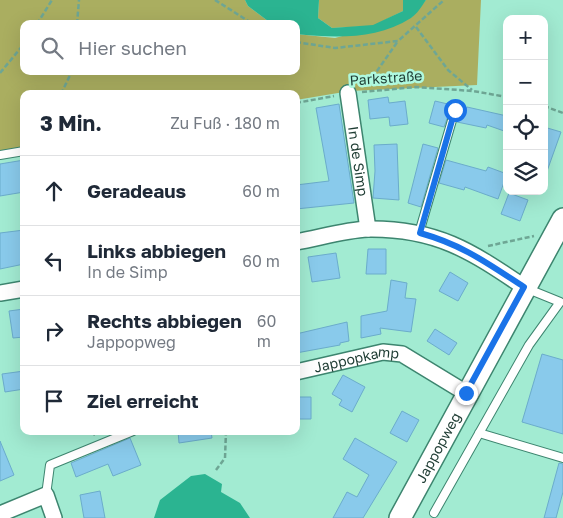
<!DOCTYPE html>
<html lang="de">
<meta charset="utf-8">
<style>
:root{--surface:#fff;--page:#f6f6f7;--text:#1f2937;--muted:#747a83;--line:#e0e1e3}
body{margin:0;font-family:"Golos Text",sans-serif;background:var(--page);color:var(--text)}
.controls{position:absolute;right:15px;top:15px;display:grid;overflow:hidden;border-radius:10px;box-shadow:0 5px 20px #0002}
.controls button{width:45px;height:45px;display:grid;place-items:center;padding:0;border:0;border-bottom:1px solid var(--line);background:var(--surface);color:var(--text);font:25px sans-serif}
.stop{position:absolute;width:15px;height:15px;margin:-11px;border:4px solid #1a73e8;border-radius:50%;background:#fff}
.stop.end{background:#1a73e8;border-color:#fff;box-shadow:0 1px 5px #0008}
.list{margin:0;padding:0;list-style:none}
h2{display:flex;justify-content:space-between;align-items:center;height:65px;margin:0;padding:0 20px;font-size:21px}
h2 small{font-size:16px;font-weight:400;color:var(--muted)}
.list li{display:grid;grid-template-columns:32px 1fr auto;gap:15px;align-items:center;box-sizing:border-box;height:70px;padding:0 20px;border-top:1px solid var(--line)}
.list b{display:block;font-size:19px;white-space:nowrap}
.list p{margin:0;font-size:16px;white-space:nowrap;color:var(--muted)}
.list em{font-size:16px;font-style:normal;color:var(--muted)}
.icon{flex:none;width:28px;height:28px;fill:none;stroke:currentColor;stroke-width:2;stroke-linecap:round;stroke-linejoin:round}
.map{position:relative;flex:none;width:563px;height:518px;overflow:hidden}
.search{position:absolute;background:var(--surface);box-shadow:0 5px 20px #0002;left:20px;top:20px;width:280px;height:55px;display:flex;align-items:center;gap:12px;box-sizing:border-box;padding:0 18px;border-radius:10px;color:var(--muted);font-size:19px}
.panel{position:absolute;background:var(--surface);box-shadow:0 5px 20px #0002;left:20px;top:90px;width:280px;height:345px;border-radius:10px}
.map>svg:first-child{display:block}
.green{fill:#aaae60}
.water{fill:#2bb491}
.building{fill:#89caeb;stroke:#6baccb}
.lines{fill:none;stroke-linecap:round;stroke-linejoin:round}
.lane-casing{stroke:#3d856f;stroke-width:10}
.street-casing{stroke:#3d856f;stroke-width:18}
.secondary-casing{stroke:#3d856f;stroke-width:24}
.path{stroke:#6ea694;stroke-width:2.5;stroke-dasharray:5 2.5;stroke-linecap:butt}
.lane{stroke:#fff;stroke-width:8}
.street{stroke:#fff;stroke-width:15}
.secondary{stroke:#fff;stroke-width:21}
.route{stroke:#1a73e8;stroke-width:6}
.labels{text-anchor:middle;stroke-width:5;stroke-linejoin:round;paint-order:stroke}
.street-label{font-size:14px;fill:#1e3c33;stroke:#aff9df}
</style>
<div class="map">
<svg width="563" height="518" viewBox="0 0 563 518">
<rect width="100%" height="100%" fill="#a2ebd2"/>
<path class="green" d="M0,0H245L248,6L272,24H24V71H296V34L335,38L412,17L426,0H481L477,85L350,91L296,100V94H24V147L0,151Z
M319,0H403V11L373,26L332,28L318,18Z"/>
<path class="water" d="M245,0H319L318,18L332,28L373,25L403,11V0H426C422,6 417,14 411,18C376,40 335,38 296,34V24H272L248,6Z
M205,474L222,484L221,492L240,503L250,518H154L160,500L191,476Z"/>
<path class="building" d="M388,97L389,103L405,101L408,124L390,126L389,117L370,119L368,100Z
M435,101L452,105L444,127L429,123Z
M339,104L354,203L296,209V185L329,181L316,108Z
M467,107L507,116V132L487,125L486,128L457,122L460,108L466,110Z
M544,127L561,132L546,174H544Z
M397,144L399,200L373,198L375,171L374,145Z
M423,144L438,148L421,207L408,203Z
M24,160V192L0,196V164Z
M446,160L486,171L488,167L507,174L498,199L465,187L464,190L439,183Z
M509,193L528,200L520,221L501,214Z
M24,230V264L0,269V233Z
M368,249H386V274H366Z
M336,253L340,278L312,282L308,257Z
M450,272L468,283L458,301L439,291Z
M391,280L407,283L405,298L416,299L411,332L380,328L381,334L361,338V316L387,311Z
M24,309V337L13,338L9,311Z
M347,322L349,341L340,343V345L296,353V334Z
M435,329L457,343L449,355L427,341Z
M542,354L563,360V434L522,422Z
M24,371V389L5,392L2,374Z
M343,375L365,387L352,412L339,405L342,400L332,394Z
M296,397H311V419H296Z
M402,411L419,420L407,442L390,433Z
M178,431H211L212,438L179,443Z
M130,438L141,465L113,476L108,464L76,477L71,463Z
M355,438L397,462L363,518H333L347,492L357,497L369,475L343,459Z
M0,441L14,475L0,481Z
M559,463L563,464V492L556,518H544Z
M100,491L105,518H84L80,495Z"/>
<g class="lines">
<defs>
<path id="lane" d="M0,155L24,151
M419,233L455,110
M479,433L563,458
M46,495L50,465L133,431
M434,513L529,345L560,302L528,289"/>
<g id="street">
<path id="s1" d="M348,93L368,229"/>
<path d="M296,242C319,238 345,230 368,229C436,228 471,251 524,287"/>
<path d="M0,293L24,289"/>
<path id="s2" d="M296,372L383,352L402,354L466,393"/>
<path d="M0,514L46,495L54,518"/>
</g>
<g id="secondary">
<path id="s3" d="M400,518L563,219"/>
</g>
</defs>
<use href="#lane" class="lane-casing"/>
<use href="#street" class="street-casing"/>
<use href="#secondary" class="secondary-casing"/>
<path class="path" d="M215,0L253,24
M37,24L52,0
M77,24L79,0
M416,27L448,70L472,90
M296,42L335,48L398,41L444,0
M0,73L24,44
M359,85L377,71L398,41
M362,92L416,87L473,91L507,97
M61,94L72,71
M296,103L334,96
M544,106L563,113
M488,246L534,236
M87,431L95,435
M216,470L225,458L226,431"/>
<use href="#lane" class="lane"/>
<use href="#street" class="street"/>
<use href="#secondary" class="secondary"/>
</g>
<g class="lines">
<path class="route" d="M455,110L420,233C463,245 487,263 524,287L466,393"/>
</g>
<g class="labels">
<g class="street-label">
<text transform="translate(386 78) rotate(-4)" y="5">Parkstraße</text>
<text dy="5" stroke="none"><textPath href="#s1" startOffset="69">In de Simp</textPath></text>
<text dy="5" stroke="none"><textPath href="#s2" startOffset="62">Jappopkamp</textPath></text>
<text dy="5" stroke="none"><textPath href="#s3" startOffset="80">Jappopweg</textPath></text>
</g>
</g>
</svg>
<div class="controls">
<button>+</button>
<button>−</button>
<button><svg class="icon" aria-label="locate" viewBox="0 0 24 24"><circle cx="12" cy="12" r="6"/><path d="M12 2v4M12 18v4M2 12h4M18 12h4"/></svg></button>
<button><svg class="icon" aria-label="layers" viewBox="0 0 24 24"><path d="M12 4l9 5-9 5-9-5zM3 14l9 5 9-5"/></svg></button>
</div>
<div class="stop" style="left:455px;top:110px"></div>
<div class="stop end" style="left:466px;top:393px"></div>
<div class="search"><svg class="icon" aria-label="search" viewBox="0 0 24 24"><circle cx="10" cy="10" r="6"/><path d="M15 15l6 6"/></svg>Hier suchen</div>
<section class="panel">
<h2>3 Min.<small>Zu Fuß · 180 m</small></h2>
<ul class="list">
<li><svg class="icon" aria-label="ahead" viewBox="0 0 24 24"><path d="M12 20V5M6 11l6-6 6 6"/></svg><div><b>Geradeaus</b></div><em>60 m</em></li>
<li><svg class="icon" aria-label="left" viewBox="0 0 24 24"><path d="M17 20v-9H6M10 6l-5 5 5 5"/></svg><div><b>Links abbiegen</b><p>In de Simp</p></div><em>60 m</em></li>
<li><svg class="icon" aria-label="right" viewBox="0 0 24 24"><path d="M7 20v-9h11M14 6l5 5-5 5"/></svg><div><b>Rechts abbiegen</b><p>Jappopweg</p></div><em>60 m</em></li>
<li><svg class="icon" aria-label="arrive" viewBox="0 0 24 24"><path d="M6 21V4h12l-3 4 3 4H6"/></svg><div><b>Ziel erreicht</b></div></li>
</ul>
</section>
</div>
